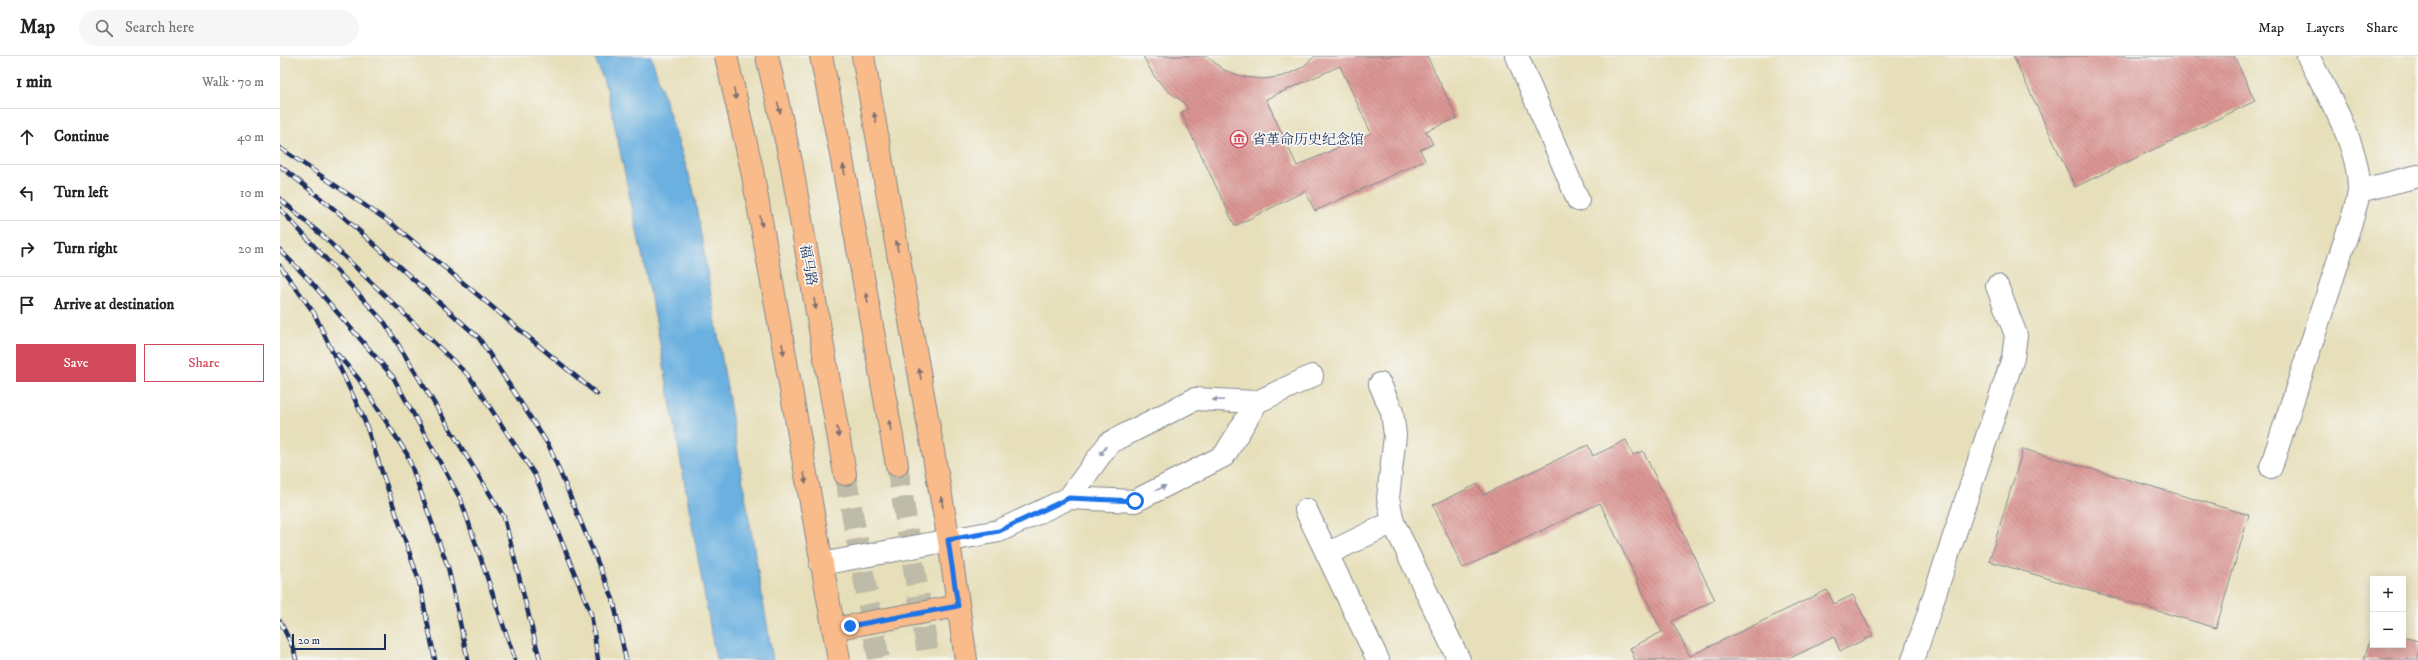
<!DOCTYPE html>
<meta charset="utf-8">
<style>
:root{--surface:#fff;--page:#f6f6f6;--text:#222;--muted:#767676;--line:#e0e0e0;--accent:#d1495b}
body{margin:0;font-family:"IM FELL DW Pica","Noto Serif SC",serif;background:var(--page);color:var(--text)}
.controls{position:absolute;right:12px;bottom:12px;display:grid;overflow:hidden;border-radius:0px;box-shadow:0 2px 10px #0003}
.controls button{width:36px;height:36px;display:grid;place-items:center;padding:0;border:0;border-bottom:1px solid var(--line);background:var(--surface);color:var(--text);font:20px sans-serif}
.scale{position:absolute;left:12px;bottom:10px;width:94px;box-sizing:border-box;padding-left:4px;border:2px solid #1b2f5e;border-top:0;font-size:11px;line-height:14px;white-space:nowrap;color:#1b2f5e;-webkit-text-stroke:3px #f6f6f2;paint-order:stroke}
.stop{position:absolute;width:12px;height:12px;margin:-9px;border:3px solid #1a73e8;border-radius:50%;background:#fff}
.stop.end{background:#1a73e8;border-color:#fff;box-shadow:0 1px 4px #0008}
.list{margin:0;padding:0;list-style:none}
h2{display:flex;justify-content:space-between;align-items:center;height:52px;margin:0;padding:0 16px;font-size:17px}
h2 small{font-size:13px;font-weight:400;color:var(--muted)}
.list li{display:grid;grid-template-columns:26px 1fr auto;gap:12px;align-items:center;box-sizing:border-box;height:56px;padding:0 16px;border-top:1px solid var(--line)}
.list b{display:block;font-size:15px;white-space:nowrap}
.list em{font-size:13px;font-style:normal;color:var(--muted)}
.actions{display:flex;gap:8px;padding:12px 16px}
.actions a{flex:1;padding:9px 0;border:1px solid var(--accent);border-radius:0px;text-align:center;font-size:14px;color:var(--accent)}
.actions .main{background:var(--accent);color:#fff}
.icon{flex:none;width:22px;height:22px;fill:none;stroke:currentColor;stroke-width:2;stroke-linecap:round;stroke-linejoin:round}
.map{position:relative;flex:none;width:2138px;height:604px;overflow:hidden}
header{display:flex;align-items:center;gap:24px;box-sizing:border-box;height:56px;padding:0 20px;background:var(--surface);border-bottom:1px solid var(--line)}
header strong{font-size:19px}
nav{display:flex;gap:22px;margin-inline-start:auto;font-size:14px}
.search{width:280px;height:36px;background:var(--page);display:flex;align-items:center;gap:10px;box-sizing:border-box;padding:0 14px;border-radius:22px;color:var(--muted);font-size:15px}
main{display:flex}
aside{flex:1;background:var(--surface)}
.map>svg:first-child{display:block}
.water{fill:#6ab0e0;stroke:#42709f}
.building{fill:url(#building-back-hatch);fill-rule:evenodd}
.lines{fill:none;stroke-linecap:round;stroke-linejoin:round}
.major-tunnel{stroke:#bebca8;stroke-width:22;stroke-dasharray:22 11;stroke-linecap:butt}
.minor-casing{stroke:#81878c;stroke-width:24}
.major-casing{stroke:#81878c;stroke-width:24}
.minor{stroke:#fff;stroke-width:22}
.major{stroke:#fabb8b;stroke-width:22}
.rail-casing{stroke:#1b2f5e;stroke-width:4.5}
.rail{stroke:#f6f6f2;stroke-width:3;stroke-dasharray:9;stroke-linecap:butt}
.oneway{fill:#7f6e72}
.oneway2{fill:#8d97ae}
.route{stroke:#1a73e8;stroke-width:5}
.labels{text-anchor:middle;stroke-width:3.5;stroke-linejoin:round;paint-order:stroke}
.poi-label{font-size:14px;fill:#1b2f5e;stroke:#f6f6f2;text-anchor:start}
.street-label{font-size:14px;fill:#1b2f5e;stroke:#f6f6f2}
</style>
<header>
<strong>Map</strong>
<div class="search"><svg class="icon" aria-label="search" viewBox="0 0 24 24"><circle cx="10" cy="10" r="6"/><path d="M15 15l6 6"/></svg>Search here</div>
<nav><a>Map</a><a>Layers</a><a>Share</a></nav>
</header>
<main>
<aside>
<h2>1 min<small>Walk · 70 m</small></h2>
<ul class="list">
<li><svg class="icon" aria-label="ahead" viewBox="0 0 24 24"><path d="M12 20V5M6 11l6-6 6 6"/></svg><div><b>Continue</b></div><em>40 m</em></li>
<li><svg class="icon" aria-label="left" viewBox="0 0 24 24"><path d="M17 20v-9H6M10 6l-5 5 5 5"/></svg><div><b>Turn left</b></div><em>10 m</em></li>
<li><svg class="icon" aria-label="right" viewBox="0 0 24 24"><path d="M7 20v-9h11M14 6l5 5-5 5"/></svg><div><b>Turn right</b></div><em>20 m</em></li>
<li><svg class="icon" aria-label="arrive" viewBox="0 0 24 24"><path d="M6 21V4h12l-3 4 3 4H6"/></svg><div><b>Arrive at destination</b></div></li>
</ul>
<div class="actions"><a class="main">Save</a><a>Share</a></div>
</aside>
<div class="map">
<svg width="2138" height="604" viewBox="0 0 2138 604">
<defs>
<pattern id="building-back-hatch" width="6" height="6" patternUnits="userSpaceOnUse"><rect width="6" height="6" fill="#db9593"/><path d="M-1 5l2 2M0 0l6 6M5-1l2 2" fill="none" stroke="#b17a7b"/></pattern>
</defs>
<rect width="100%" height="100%" fill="#f6f6f2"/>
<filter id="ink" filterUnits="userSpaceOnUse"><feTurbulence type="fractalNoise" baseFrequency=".025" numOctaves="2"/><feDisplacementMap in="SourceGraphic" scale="8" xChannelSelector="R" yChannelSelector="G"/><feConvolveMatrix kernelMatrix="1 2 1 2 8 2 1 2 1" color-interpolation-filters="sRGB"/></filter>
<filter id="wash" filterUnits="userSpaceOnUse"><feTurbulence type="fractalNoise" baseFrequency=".012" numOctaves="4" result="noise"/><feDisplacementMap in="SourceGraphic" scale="16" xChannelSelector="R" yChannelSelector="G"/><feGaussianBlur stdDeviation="0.9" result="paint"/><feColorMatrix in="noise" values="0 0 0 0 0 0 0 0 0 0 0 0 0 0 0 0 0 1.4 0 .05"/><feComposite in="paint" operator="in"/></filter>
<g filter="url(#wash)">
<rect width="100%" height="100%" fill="#e7dfba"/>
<path class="water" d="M314,0H371L413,132L493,604H436L376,265L327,33Z"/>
<g id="blocks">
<path class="building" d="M863,0H926L944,14L963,21L984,23L1004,20L1023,11L1035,0H1147L1177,62L1146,75L1153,88L1140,94L1145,104L1035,155L1025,135L955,170L901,57L908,53L903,46L888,35L874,20ZM1060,10L1091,77L1017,110L986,43Z
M1733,0H1954L1975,45L1795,131Z
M1346,384L1353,399L1363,395L1435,544L1392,565L1410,600L1547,534L1554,548L1573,539L1593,580L1560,595L1554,581L1506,604H1355L1350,592L1382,576L1320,447L1183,512L1153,449L1198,428L1203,439L1308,389L1313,400Z
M1743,393L1969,459L1936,572L1709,505Z
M2093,574V589H2123V581L2138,585V604H2084Z"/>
</g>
</g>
<g filter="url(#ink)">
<use href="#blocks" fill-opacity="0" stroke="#81878c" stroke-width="1"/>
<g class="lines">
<path class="major-tunnel" d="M617,409L649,604
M565,418L599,604"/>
<defs>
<path id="minor" d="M1237,0L1298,144
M2079,135L2138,120
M1100,328L1112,356L1115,379L1108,442L1113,466L1179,604
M1991,411L2073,160C2075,151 2079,142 2079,133C2079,88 2048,40 2028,0
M789,442L829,387L915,343L977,346L1032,320
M1026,454L1098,604
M1047,498L1113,466
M541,508L719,475L789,442L855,445L944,400L977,346
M1633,604L1733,302L1736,279L1717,230"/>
<path id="major" d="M446,0L472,114L559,604
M487,0L511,106L565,418
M541,0L560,93L617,409
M583,0L669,485L686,604
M553,573L678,550"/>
</defs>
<use href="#minor" class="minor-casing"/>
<use href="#major" class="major-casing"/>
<use href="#minor" class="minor"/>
<use href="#major" class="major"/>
<defs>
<path id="rail" d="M0,92L111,167L317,338
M0,110L59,157L199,282L269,390L333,543L346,604
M0,143L45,182L189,320L255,419L311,558L318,604
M0,153L105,267L224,461L260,604
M0,194L31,226L113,321L181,444L235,604
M0,210L34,257L84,363L139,525L155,604
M57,298L78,322L127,398L168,511L188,604
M0,565L14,594L16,604"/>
</defs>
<use href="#rail" class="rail-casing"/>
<use href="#rail" class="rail"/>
</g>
<defs><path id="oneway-solid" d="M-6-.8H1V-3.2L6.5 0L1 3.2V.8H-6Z"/></defs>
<g class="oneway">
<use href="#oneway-solid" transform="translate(455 38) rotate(78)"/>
<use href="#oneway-solid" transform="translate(499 52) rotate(77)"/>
<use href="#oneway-solid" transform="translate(595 62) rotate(-101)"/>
<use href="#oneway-solid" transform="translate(564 114) rotate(-100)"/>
<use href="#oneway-solid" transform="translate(481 165) rotate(80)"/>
<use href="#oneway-solid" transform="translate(617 190) rotate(-100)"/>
<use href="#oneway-solid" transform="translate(587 242) rotate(-100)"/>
<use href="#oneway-solid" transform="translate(535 248) rotate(80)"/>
<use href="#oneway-solid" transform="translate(503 293) rotate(80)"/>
<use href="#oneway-solid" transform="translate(640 318) rotate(-100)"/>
<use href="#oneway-solid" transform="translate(610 370) rotate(-100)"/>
<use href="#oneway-solid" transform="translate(558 376) rotate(80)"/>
<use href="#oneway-solid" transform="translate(525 422) rotate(80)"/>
<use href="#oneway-solid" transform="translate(662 446) rotate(-100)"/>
</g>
<g class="oneway2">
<use href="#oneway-solid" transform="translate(938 344) rotate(-178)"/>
<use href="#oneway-solid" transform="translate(823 395) rotate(126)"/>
<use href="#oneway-solid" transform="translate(881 432) rotate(-26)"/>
</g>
</g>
<g class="lines" filter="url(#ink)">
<path class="route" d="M570,570L678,550L668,484L719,475L789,442L855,445"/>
</g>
<defs>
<symbol id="museum-ring" viewBox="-11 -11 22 22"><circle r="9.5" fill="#f6f6f2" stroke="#d1495b" stroke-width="1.5"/><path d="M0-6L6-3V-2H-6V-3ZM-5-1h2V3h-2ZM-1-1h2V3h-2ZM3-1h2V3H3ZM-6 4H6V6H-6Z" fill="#d1495b"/></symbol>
</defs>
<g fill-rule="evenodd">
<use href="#museum-ring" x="949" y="73" width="20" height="20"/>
</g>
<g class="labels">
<g class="poi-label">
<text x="972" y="88">省革命历史纪念馆</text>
</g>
<g class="street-label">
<text transform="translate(529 209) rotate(80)" y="5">福马路</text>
</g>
</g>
</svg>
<div class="controls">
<button>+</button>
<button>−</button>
</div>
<div class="scale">20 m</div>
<div class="stop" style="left:855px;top:445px"></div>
<div class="stop end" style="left:570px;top:570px"></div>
</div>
</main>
